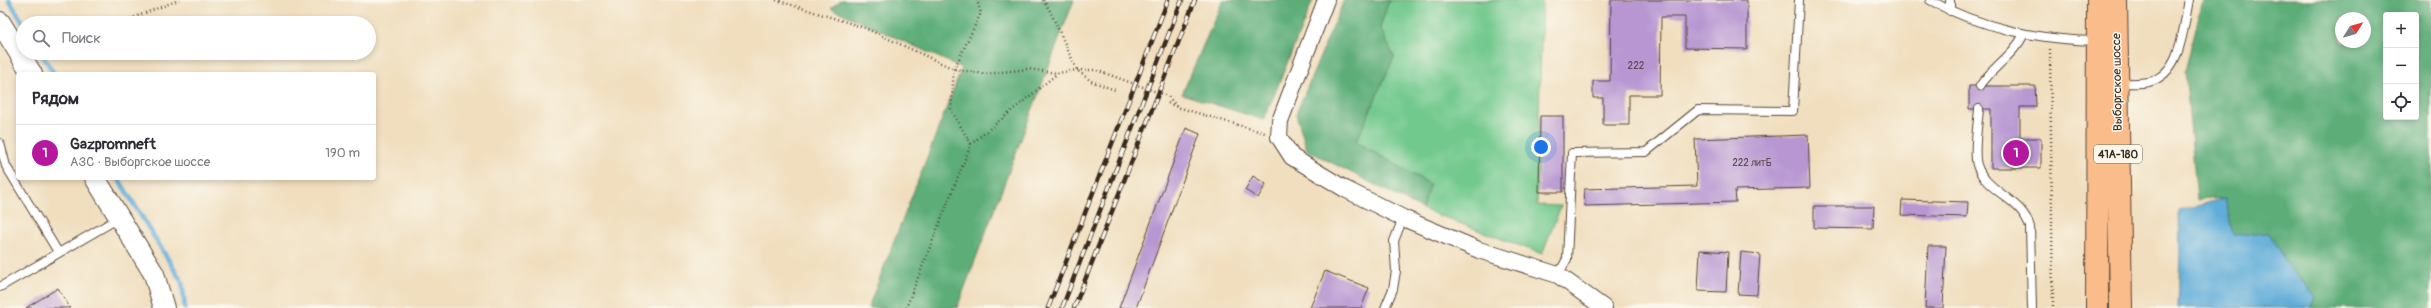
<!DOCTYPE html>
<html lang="ru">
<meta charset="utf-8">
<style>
:root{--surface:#fff;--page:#f7f7f7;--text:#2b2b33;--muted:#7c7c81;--line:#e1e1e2;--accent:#b5179e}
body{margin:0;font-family:Pangolin,sans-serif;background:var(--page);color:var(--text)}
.controls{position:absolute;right:12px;top:12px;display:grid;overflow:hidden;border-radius:4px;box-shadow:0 2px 6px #0003}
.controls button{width:36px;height:36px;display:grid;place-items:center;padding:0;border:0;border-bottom:1px solid var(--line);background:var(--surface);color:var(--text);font:20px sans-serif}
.compass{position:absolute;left:2335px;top:12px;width:36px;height:36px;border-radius:50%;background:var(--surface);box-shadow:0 2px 6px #0003;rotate:53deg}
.you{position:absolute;left:1541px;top:147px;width:14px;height:14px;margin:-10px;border:3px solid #fff;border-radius:50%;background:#1a73e8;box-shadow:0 0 0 6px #1a73e833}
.badge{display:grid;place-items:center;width:26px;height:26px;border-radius:50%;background:var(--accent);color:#fff;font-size:13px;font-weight:700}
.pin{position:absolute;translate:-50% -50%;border:2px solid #fff;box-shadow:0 1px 4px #0006}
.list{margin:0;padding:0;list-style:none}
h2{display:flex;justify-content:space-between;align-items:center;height:52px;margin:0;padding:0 16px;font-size:17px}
h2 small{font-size:13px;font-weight:400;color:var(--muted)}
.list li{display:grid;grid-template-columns:26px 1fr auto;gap:12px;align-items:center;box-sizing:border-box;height:56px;padding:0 16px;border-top:1px solid var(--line)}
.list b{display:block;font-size:15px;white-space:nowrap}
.list p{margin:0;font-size:13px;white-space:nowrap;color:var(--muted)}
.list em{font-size:13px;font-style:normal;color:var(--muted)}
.icon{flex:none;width:22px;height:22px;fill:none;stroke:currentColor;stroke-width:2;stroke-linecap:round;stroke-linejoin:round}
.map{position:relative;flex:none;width:2431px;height:308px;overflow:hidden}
.search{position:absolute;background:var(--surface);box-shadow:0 2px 6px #0003;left:16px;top:16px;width:360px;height:44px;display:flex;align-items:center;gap:10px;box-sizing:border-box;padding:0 14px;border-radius:22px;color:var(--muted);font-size:15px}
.panel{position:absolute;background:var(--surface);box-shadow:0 2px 6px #0003;left:16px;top:72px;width:360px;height:108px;border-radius:4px}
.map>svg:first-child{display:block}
.green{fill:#72c98e;stroke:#567a56}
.forest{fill:#5dad79;stroke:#4c6c4c;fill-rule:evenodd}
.water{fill:#60add9;stroke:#4e6c7c}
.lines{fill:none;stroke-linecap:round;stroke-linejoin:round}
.stream{stroke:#60add9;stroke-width:5}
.building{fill:#b796d2}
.service-casing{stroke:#564536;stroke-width:10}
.minor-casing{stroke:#564536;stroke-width:18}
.tertiary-casing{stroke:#564536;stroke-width:22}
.primary-casing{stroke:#564536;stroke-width:24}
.path{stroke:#564536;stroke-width:2.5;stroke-dasharray:1 3;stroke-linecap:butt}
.service{stroke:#fff;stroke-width:8}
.minor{stroke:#fff;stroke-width:16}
.tertiary{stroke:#fff;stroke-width:20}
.primary{stroke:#f9bc8a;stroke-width:22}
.rail-casing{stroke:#3b2a1e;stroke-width:4.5}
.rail{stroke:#fbf7ec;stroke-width:3;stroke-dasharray:9;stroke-linecap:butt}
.labels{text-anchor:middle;stroke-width:3;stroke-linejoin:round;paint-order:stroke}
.number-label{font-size:10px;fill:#5a454b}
.shield{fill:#fbf7ec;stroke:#75685c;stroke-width:1}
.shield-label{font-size:11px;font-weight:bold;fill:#3b2a1e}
.street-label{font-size:12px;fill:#3b2a1e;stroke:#fbf7ec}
</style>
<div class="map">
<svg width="2431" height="308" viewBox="0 0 2431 308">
<rect width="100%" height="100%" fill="#fbf7ec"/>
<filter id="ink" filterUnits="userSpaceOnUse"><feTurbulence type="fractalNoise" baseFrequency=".025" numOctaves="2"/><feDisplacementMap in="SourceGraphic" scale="8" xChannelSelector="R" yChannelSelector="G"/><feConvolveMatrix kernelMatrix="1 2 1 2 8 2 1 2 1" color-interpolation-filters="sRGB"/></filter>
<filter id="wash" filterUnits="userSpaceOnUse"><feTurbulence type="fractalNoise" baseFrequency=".012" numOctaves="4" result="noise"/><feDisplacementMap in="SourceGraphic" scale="16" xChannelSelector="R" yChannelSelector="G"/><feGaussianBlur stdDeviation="0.9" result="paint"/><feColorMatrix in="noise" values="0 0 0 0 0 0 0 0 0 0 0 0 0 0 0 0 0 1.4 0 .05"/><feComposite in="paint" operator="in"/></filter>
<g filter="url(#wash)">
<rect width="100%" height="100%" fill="#f0debe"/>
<path class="green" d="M1389,0H1542L1537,205L1561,206L1542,254L1422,209L1430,184L1356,142L1394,57L1380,28Z"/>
<path class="forest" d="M841,0H1074L957,308H868L962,68L831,8Z
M1223,0H1313L1264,120L1182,94Z
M1344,0H1389L1380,28L1394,57L1356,142L1430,184L1422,209L1307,150L1296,114Z
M2203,0H2431V308H2312L2316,298L2284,260L2269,233L2233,235L2225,198L2197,200L2185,71ZM2386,15H2416V117H2386ZM2341,18H2365V42H2341Z"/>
<path class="water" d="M2225,198L2233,235L2269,233L2284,260L2316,298L2312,308H2178L2180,253L2179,211Z"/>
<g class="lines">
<path class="stream" d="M9,0L23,23
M41,53L54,74
M118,178L182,282L185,308"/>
</g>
<g id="blocks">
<path class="building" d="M1611,0H1747V49L1685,48V17H1661L1660,95H1629V125H1603V98H1593V81H1610Z
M1969,86H2035L2036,107H2020V138H2041V168H1991V109H1969Z
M1540,116H1563V192H1539Z
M1186,128L1200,134L1136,308H1119Z
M1808,135L1810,188L1735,190L1736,202L1585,206L1584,189L1697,186L1695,139Z
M1253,176L1266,184L1258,198L1245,190Z
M1902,200L1968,202L1967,217L1901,215Z
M1814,206H1874L1873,229L1814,228Z
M1928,246H1946L1943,308H1925Z
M1700,250L1728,252L1726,292L1698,291Z
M1741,252L1760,254L1757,295L1738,294Z
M1325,271L1369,288L1361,308H1310Z
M58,288L70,308H26Z"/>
</g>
</g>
<g filter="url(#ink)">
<use href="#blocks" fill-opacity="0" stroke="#564536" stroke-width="1"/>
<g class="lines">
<defs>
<path id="service" d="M1930,0C1979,28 2041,40 2097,41
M1950,11V0
M2118,83C2128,83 2140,84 2149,82C2182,73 2183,27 2189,0
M1980,86C1993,66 2014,55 2024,34
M1979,109C1978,123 1973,152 1977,165C1986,193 2022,198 2030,227L2032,308
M0,143L6,166L58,252
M1558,275L1567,259L1572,153L1646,152L1698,110L1793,111L1799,0
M0,287L119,218
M1385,308L1393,289L1396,271L1394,241L1403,218"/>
<path id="minor" d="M1326,0L1280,121L1279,137L1292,157L1345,189L1403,218L1479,250L1558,275L1604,308"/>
<path id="tertiary" d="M0,22L32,74
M95,178L154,274L164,308"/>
<path id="primary" d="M2116,0L2121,308
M2097,308L2098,0"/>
</defs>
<use href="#service" class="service-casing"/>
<use href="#minor" class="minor-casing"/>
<use href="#tertiary" class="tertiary-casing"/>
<use href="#primary" class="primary-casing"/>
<path class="path" d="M776,0L865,28L954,69L986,74L1028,69L1057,73
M1043,0L1050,11L1077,70L1091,81L1115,90
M119,23L179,0
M2050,49L2053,308
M43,56L51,53
M1168,103L1177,107
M971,144L951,110L954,69L981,13L977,0
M906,308L971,144L1058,73L1077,70H1096L1168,96L1177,107L1265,133"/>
<use href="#service" class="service"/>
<use href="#minor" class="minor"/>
<use href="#tertiary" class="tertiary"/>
<use href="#primary" class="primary"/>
<defs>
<path id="rail" d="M1048,308L1168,0
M1062,308L1182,0
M1074,308L1195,0"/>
</defs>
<use href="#rail" class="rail-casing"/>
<use href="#rail" class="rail"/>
</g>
</g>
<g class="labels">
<g class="number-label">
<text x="1636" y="69">222</text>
<text x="1752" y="166">222 литБ</text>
</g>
<rect class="shield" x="2094" y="145" width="48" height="18" rx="3"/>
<g class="shield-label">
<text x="2118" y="158">41А-180</text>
</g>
<g class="street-label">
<text transform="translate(2117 82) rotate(-91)" y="4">Выборгское шоссе</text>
</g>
</g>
</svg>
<div class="controls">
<button>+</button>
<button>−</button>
<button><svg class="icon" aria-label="locate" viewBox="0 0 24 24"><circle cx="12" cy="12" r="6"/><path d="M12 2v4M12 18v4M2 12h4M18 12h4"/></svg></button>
</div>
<svg class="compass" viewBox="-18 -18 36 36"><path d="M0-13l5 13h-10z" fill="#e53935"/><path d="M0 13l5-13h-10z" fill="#7c7c81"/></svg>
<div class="you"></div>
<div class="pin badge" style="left:2016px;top:153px">1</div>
<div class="search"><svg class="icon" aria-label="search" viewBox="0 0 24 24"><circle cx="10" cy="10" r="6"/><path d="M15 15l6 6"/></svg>Поиск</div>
<section class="panel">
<h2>Рядом<small></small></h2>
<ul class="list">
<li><span class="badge">1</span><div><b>Gazpromneft</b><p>АЗС · Выборгское шоссе</p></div><em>190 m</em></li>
</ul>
</section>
</div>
